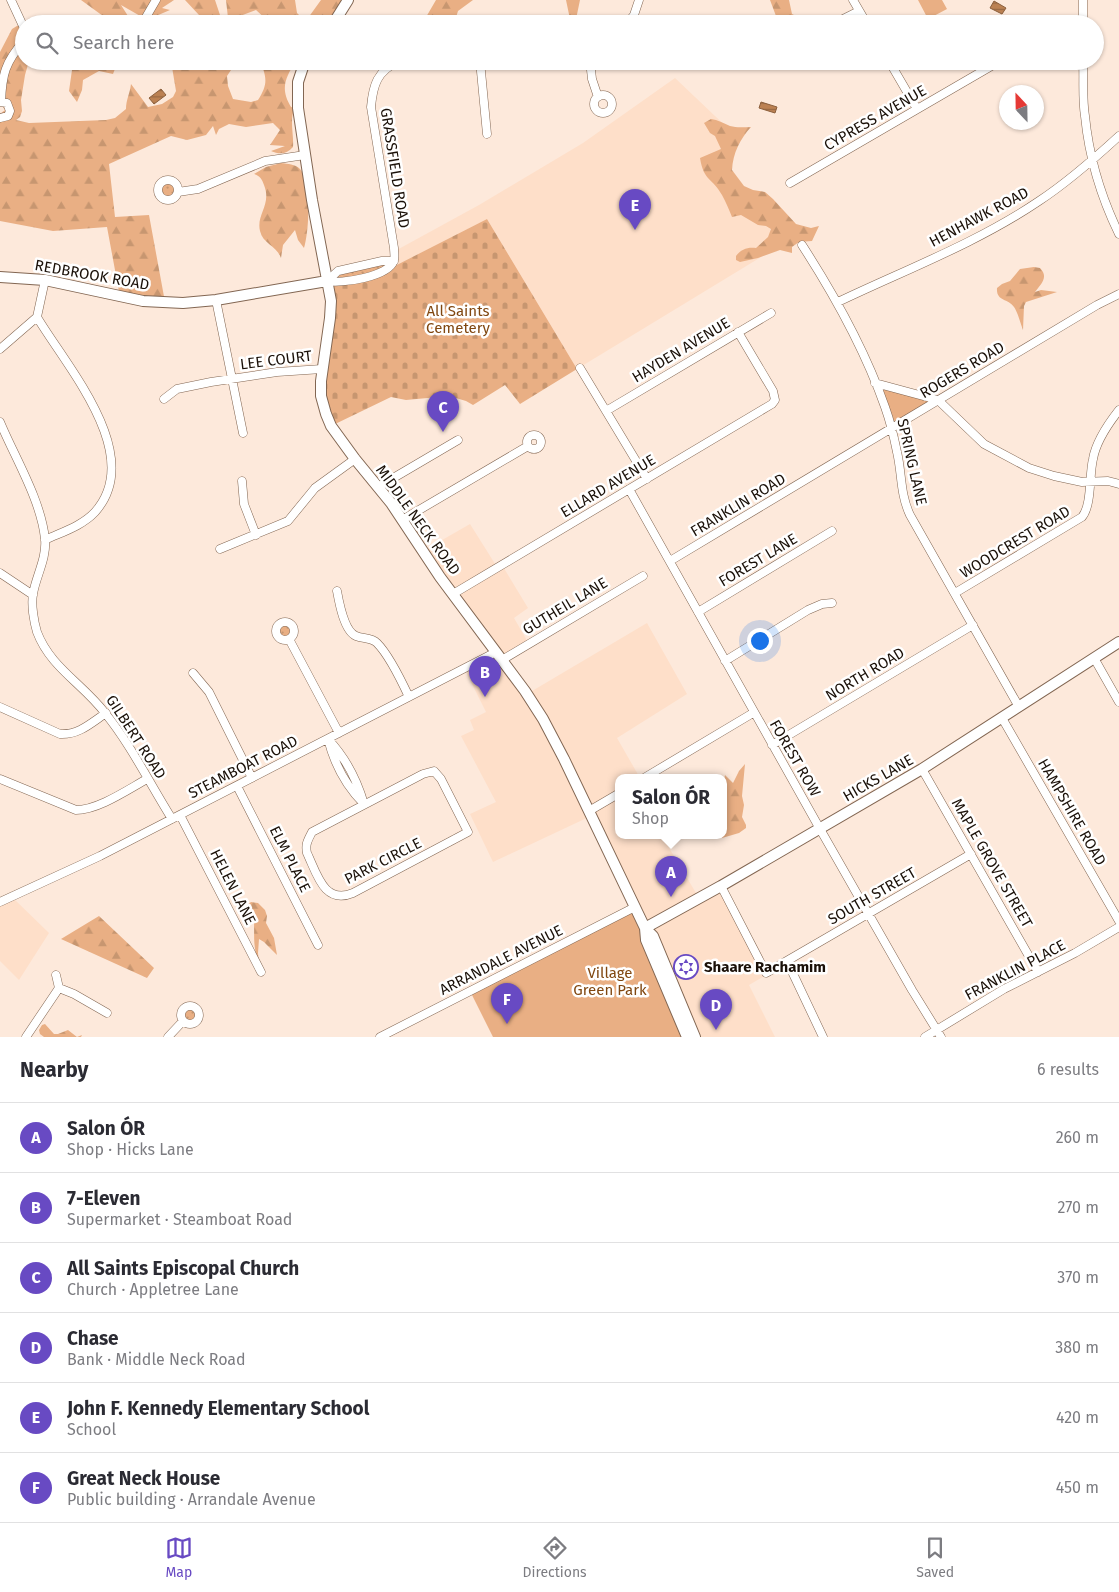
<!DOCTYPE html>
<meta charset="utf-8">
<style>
:root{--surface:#fff;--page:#f2f2f3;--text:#2b2b33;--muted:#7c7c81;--line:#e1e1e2;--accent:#684ac3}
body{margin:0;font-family:"Fira Sans",sans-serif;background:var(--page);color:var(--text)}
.compass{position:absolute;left:999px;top:85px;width:45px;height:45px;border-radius:50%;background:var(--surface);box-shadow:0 1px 4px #0004;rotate:338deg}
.you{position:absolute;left:759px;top:640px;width:18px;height:18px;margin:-12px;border:4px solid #fff;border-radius:50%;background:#1a73e8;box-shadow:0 0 0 8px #1a73e833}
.badge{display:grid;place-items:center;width:32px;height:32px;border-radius:50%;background:var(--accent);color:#fff;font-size:16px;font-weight:700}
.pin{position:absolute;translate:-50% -41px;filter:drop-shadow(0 1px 2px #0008)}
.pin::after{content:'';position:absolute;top:26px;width:18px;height:15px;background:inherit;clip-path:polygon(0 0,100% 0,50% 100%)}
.popup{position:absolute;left:615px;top:774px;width:112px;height:65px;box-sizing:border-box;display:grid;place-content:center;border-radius:10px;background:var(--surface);filter:drop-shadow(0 1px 4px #0005);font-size:16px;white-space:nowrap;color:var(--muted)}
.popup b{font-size:19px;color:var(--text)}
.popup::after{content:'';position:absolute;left:50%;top:100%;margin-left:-10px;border:10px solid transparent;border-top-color:var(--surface)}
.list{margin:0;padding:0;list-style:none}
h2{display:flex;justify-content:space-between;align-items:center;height:65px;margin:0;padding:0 20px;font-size:21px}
h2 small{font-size:16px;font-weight:400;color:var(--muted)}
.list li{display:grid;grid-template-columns:32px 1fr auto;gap:15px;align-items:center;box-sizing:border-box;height:70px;padding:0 20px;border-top:1px solid var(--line)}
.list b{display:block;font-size:19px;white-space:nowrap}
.list p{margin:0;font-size:16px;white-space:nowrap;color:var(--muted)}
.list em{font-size:16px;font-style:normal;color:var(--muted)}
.icon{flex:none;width:28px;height:28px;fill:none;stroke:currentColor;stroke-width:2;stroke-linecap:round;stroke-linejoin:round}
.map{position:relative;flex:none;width:1119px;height:1037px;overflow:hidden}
.search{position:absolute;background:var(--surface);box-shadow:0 1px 4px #0004;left:15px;right:15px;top:15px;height:55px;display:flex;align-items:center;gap:12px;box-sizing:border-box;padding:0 18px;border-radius:28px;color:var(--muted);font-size:19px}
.sheet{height:485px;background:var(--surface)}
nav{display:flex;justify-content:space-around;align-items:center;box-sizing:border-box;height:70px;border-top:1px solid var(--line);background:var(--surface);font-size:14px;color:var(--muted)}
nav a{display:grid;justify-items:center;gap:2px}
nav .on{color:var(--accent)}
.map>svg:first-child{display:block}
.built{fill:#fedfc9}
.grass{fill:url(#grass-dots)}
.forest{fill:url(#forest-firs)}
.cemetery{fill:url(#cemetery-stones)}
.park{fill:#e9af84}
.water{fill:url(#water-rules);stroke:#8b5f3c}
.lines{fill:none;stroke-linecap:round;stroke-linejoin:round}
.minor-casing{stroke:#826652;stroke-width:9}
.major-casing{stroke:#826652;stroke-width:12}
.minor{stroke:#fff;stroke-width:8}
.major{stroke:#fff;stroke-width:10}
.labels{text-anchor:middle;stroke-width:5;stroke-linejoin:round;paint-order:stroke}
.street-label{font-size:15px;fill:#1a1008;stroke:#fff}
.park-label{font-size:15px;fill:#804710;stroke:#fff}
.poi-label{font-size:15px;font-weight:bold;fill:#1a1008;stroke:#fff;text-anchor:start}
</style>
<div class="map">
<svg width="1119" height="1037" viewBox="0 0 1119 1037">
<defs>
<pattern id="grass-dots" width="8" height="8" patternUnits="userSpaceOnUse" patternTransform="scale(1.25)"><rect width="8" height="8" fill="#e9af84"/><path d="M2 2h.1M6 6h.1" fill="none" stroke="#c79670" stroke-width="1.8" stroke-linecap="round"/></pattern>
<pattern id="forest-firs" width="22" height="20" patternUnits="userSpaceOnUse" patternTransform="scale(1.25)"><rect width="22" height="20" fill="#e9af84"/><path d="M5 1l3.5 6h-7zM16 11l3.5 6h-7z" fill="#c79670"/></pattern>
<pattern id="cemetery-stones" width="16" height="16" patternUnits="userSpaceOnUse" patternTransform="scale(1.25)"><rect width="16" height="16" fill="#e9af84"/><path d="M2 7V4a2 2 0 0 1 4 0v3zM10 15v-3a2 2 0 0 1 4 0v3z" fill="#c79670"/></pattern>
<pattern id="water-rules" width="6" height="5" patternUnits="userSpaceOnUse" patternTransform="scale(1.25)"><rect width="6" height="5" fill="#bc8152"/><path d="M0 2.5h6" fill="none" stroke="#986842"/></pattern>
</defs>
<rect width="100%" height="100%" fill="#fde9db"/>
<path class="built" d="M675,78L735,135L717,162L786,242L577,369L487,219L389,269L395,251L479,205L583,143Z
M470,524L497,567L502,565L528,608L514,618L529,644L502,660L527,694L647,623L687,694L617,738L640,778H618V836H662L699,898L721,886L766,975L749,985L775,1037H692L591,816L493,862L470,814L496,802L461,736L474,730L470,720L486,712L464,668L495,652L423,551Z
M12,897L49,933L19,980L0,961V902Z"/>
<path class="grass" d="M160 190a8 8 0 1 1 16 0a8 8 0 1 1-16 0Z
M392,262C378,278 349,277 330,280L340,273Z
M278 631a7 7 0 1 1 14 0a7 7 0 1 1-14 0Z
M183 1015a7 7 0 1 1 14 0a7 7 0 1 1-14 0Z"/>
<path class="forest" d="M81,0H174L162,8L170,10L156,16L142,17L121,5L128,16L131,24H98L103,16Z
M185,0H215L220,15L228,18L226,0H295L297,13L301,17L308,18L321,0H343L336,12L327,24H293L282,20L268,21L256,10L240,16L232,24H200L199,15Z
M436,0H473L458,11L454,24H422Z
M566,0H580L575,24H571Z
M770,0H789L792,14L806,21L808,24H779Z
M30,18L45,20L60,24H24V61H29L25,75L21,100L22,111L20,117L16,120L29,123L106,120L115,118L126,109C126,100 130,93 131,84L148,107L162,104L173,97L176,91L171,61H242L235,64L227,76L228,86L233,99L251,102L258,100C268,84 267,78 260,61L273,63L296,61C285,78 280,89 291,107L295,108C289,118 294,135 293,147C287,154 280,155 271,151L285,146L270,145L280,130L273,123L246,127L229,124L219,129L216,135L213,126L206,135L187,140L171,136L109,164L115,217L149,215L165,302L120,297L107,227L53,231L0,221V114L5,110L0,103V52L12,29Z
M71,61H118L113,74L99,71L83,80L82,90L77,102L69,91L72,70Z
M711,119C718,120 723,123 730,126C737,128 744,127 751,127C740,139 733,153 732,170L744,186L753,190L765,192L773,199L796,224L811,228L819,226L812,241L799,242L792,247V253L780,250L758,258L740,262L736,260V256C741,249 748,247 756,248L768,237L771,229L766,226L758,225L741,215L732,217C729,210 726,202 722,195C712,177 704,182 700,158L721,149L715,136L710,133L704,123Z
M281,163C288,164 295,164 300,169C312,182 309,232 304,248L298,240L295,230L283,245L281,258C277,246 263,244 260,231C256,214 272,205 264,185C262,179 260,176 254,174L266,167Z
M1034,267L1040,268C1049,277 1041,284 1035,292L1041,290L1057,292L1026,302L1024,306L1023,330C1020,322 1018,313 1014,307C1008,298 996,302 997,288L1002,284L1010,281L1020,269Z
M745,764L742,796L744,805L742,817L746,825V828L739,833L722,838L726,828L724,825V780L725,775L733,783L739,771Z
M251,902L258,903L265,910L267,916L266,923L274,938L277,955L264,942L259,939L258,953L259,963C251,943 256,931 253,911L249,909L247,905Z
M99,916L154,968L147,978L61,939Z
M45,1024L54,1034H58L68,1030L77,1037L82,1035L81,1037H44L40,1034L39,1030L42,1025Z"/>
<path class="cemetery" d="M487,219L577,369L520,404L505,385L473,405L466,401L449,396L406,400L391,397L331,426C317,392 325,320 327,281L381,273Z"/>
<path class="park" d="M918,0H942L947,9L928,19Z
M878,386L934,401L892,426Z
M635,907L692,1037H493L470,991Z"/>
<path class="water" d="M994,1L1006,8L1002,14L990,8Z
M161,89L166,95L154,104L149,98Z
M761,102L777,107L775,113L759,108Z"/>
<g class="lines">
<defs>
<path id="minor" d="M11,0L24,28
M853,0L867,24
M142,24L156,0
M627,24L634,15L639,0
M833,24L859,11
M1083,24V0
M480,61L487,134
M590,61L592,79L598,97
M889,61L917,109
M1083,61C1084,79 1082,98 1085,116C1089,157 1101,197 1119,234
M594 104a9 9 0 1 1 18 0a9 9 0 1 1-18 0Z
M0,102L7,103L10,111L8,116L0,118
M1,102C2,75 5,62 24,41
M158 190a10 10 0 1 1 20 0a10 10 0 1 1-20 0Z
M790,183L1000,61
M178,192L198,189L265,161L305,155
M802,245C835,296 865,350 885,407C890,421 894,437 897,452C902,473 900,494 910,515L1019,707
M327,281C341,284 389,277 394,260C395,257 394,251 394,248L371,107C373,85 377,71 399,61
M327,281L338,271L382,261H394
M216,300L243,433
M838,302C905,270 977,243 1039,201C1068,182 1094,159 1119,136
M37,317C66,366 146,455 95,512C82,526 62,532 45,540
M0,349L37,317L45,280
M580,368L647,479
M875,383L938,400L984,444L1029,468L1054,476L1082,482L1108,481L1119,484
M164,399L177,389L211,382L277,372L322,369
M606,411L771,313
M0,422C15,458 41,500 45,539C47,558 36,576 33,594C31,605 34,622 37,632C50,667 83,684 105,713C131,745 150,784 172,819
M527 442a7 7 0 1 1 14 0a7 7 0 1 1-14 0Z
M242,481L244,504L256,535
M378,487L458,440
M629,489L820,829L912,990L941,1037
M402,520L528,446
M220,549L288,521L315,488L355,459
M670,561L1097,305L1119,294
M0,573L33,595
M337,591C339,602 344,631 356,636C363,639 371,637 377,643C388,654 402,682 409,697
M955,593L1082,517C1092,505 1089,475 1093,459C1096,441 1108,424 1119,410
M453,594L772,404L775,400L773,391L738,332
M698,612L832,531
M276 631a9 9 0 1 1 18 0a9 9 0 1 1-18 0Z
M289,639L339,733
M1094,658L1119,702
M502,660L643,576
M725,661L808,610L822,604L832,603
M193,673L209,692L252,778
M0,707L60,734C79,735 91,723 106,713
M1002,718L1119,921
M328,739C345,757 357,780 364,804C346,786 334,763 328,739Z
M772,745L973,625
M922,769L1038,972
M434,771L441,779L468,832L353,893C324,905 317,874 307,853C305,844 308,840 312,832L423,774Z
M644,778L753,713
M0,779L76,810C98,810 127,790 147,779
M237,786L318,945
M589,811L618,794
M180,815L261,972
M721,886L766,973L971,854
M0,902L100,856L496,652
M787,961L823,1037
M56,975L59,988
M181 1015a9 9 0 1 1 18 0a9 9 0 1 1-18 0Z
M26,1037L59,988L74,994L107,1013
M168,1037L183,1021
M380,1037L635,907
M925,1037L1004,989L1075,953L1119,927"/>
<path id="major" d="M333,24L348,0
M305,61L298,82V108L312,200L331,301L330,318L321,381V396L326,414L331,426L355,459L391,503L440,577L525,691L543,719L564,759L645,928L646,940L687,1037
M0,277L45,280L143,301L183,303L216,300L327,281
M645,928L721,886L922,769L1119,642
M645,928L653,936L695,1037"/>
</defs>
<use href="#minor" class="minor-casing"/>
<use href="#major" class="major-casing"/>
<use href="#minor" class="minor"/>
<use href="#major" class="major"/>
</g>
<defs>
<symbol id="synagogue-ring" viewBox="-11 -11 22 22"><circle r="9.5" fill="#fff" stroke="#684ac3" stroke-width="1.5"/><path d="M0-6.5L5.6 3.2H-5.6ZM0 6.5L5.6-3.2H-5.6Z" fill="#684ac3"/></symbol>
</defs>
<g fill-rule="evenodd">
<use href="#synagogue-ring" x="672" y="953" width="28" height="28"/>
</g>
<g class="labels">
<g class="street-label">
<text transform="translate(875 118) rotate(-30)" y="5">CYPRESS AVENUE</text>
<text transform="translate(395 168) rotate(81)" y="5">GRASSFIELD ROAD</text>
<text transform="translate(979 217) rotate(-28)" y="5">HENHAWK ROAD</text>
<text transform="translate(92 275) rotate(10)" y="5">REDBROOK ROAD</text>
<text transform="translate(681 350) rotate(-31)" y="5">HAYDEN AVENUE</text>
<text transform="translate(276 360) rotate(-7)" y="5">LEE COURT</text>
<text transform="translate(962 370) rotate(-31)" y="5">ROGERS ROAD</text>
<text transform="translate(912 462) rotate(77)" y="5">SPRING LANE</text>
<text transform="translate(608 486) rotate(-31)" y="5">ELLARD AVENUE</text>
<text transform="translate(738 505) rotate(-31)" y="5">FRANKLIN ROAD</text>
<text transform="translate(418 520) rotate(54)" y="5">MIDDLE NECK ROAD</text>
<text transform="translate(1015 542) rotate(-31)" y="5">WOODCREST ROAD</text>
<text transform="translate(758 560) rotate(-31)" y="5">FOREST LANE</text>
<text transform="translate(565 606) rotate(-31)" y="5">GUTHEIL LANE</text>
<text transform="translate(865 674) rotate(-31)" y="5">NORTH ROAD</text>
<text transform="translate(136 737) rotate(57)" y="5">GILBERT ROAD</text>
<text transform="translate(795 758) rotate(60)" y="5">FOREST ROW</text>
<text transform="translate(243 767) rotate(-27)" y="5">STEAMBOAT ROAD</text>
<text transform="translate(878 778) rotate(-30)" y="5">HICKS LANE</text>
<text transform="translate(1072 812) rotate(60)" y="5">HAMPSHIRE ROAD</text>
<text transform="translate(290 859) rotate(63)" y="5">ELM PLACE</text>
<text transform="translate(383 861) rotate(-27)" y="5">PARK CIRCLE</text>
<text transform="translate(992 863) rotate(60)" y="5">MAPLE GROVE STREET</text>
<text transform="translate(233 887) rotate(63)" y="5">HELEN LANE</text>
<text transform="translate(872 896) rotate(-30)" y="5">SOUTH STREET</text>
<text transform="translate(501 960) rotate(-27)" y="5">ARRANDALE AVENUE</text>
<text transform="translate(1015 970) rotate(-28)" y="5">FRANKLIN PLACE</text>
</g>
<g class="park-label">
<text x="458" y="316">All Saints<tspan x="458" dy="17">Cemetery</tspan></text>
<text x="610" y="978">Village<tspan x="610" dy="17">Green Park</tspan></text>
</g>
<g class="poi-label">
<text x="704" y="972">Shaare Rachamim</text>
</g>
</g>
</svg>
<svg class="compass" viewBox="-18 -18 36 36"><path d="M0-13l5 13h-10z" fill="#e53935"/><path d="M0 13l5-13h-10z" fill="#7c7c81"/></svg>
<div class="you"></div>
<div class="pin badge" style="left:671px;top:897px">A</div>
<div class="popup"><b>Salon ÓR</b>Shop</div>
<div class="pin badge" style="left:485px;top:697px">B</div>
<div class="pin badge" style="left:443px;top:432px">C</div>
<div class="pin badge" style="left:716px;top:1030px">D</div>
<div class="pin badge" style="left:635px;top:230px">E</div>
<div class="pin badge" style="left:507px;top:1024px">F</div>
<div class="search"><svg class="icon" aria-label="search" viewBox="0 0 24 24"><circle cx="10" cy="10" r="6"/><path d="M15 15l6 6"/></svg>Search here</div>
</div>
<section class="sheet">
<h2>Nearby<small>6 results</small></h2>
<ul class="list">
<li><span class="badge">A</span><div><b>Salon ÓR</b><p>Shop · Hicks Lane</p></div><em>260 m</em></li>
<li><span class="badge">B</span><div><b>7-Eleven</b><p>Supermarket · Steamboat Road</p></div><em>270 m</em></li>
<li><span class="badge">C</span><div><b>All Saints Episcopal Church</b><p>Church · Appletree Lane</p></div><em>370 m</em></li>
<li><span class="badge">D</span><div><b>Chase</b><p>Bank · Middle Neck Road</p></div><em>380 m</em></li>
<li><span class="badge">E</span><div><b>John F. Kennedy Elementary School</b><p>School</p></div><em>420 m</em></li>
<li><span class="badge">F</span><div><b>Great Neck House</b><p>Public building · Arrandale Avenue</p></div><em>450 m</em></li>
</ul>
</section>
<nav>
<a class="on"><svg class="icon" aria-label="map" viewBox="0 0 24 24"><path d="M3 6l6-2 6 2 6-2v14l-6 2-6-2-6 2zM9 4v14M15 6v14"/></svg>Map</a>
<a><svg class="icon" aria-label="directions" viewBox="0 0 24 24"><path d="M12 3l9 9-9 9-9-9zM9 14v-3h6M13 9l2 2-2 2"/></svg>Directions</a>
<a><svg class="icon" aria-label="saved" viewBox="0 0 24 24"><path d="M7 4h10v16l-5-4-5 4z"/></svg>Saved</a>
</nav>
